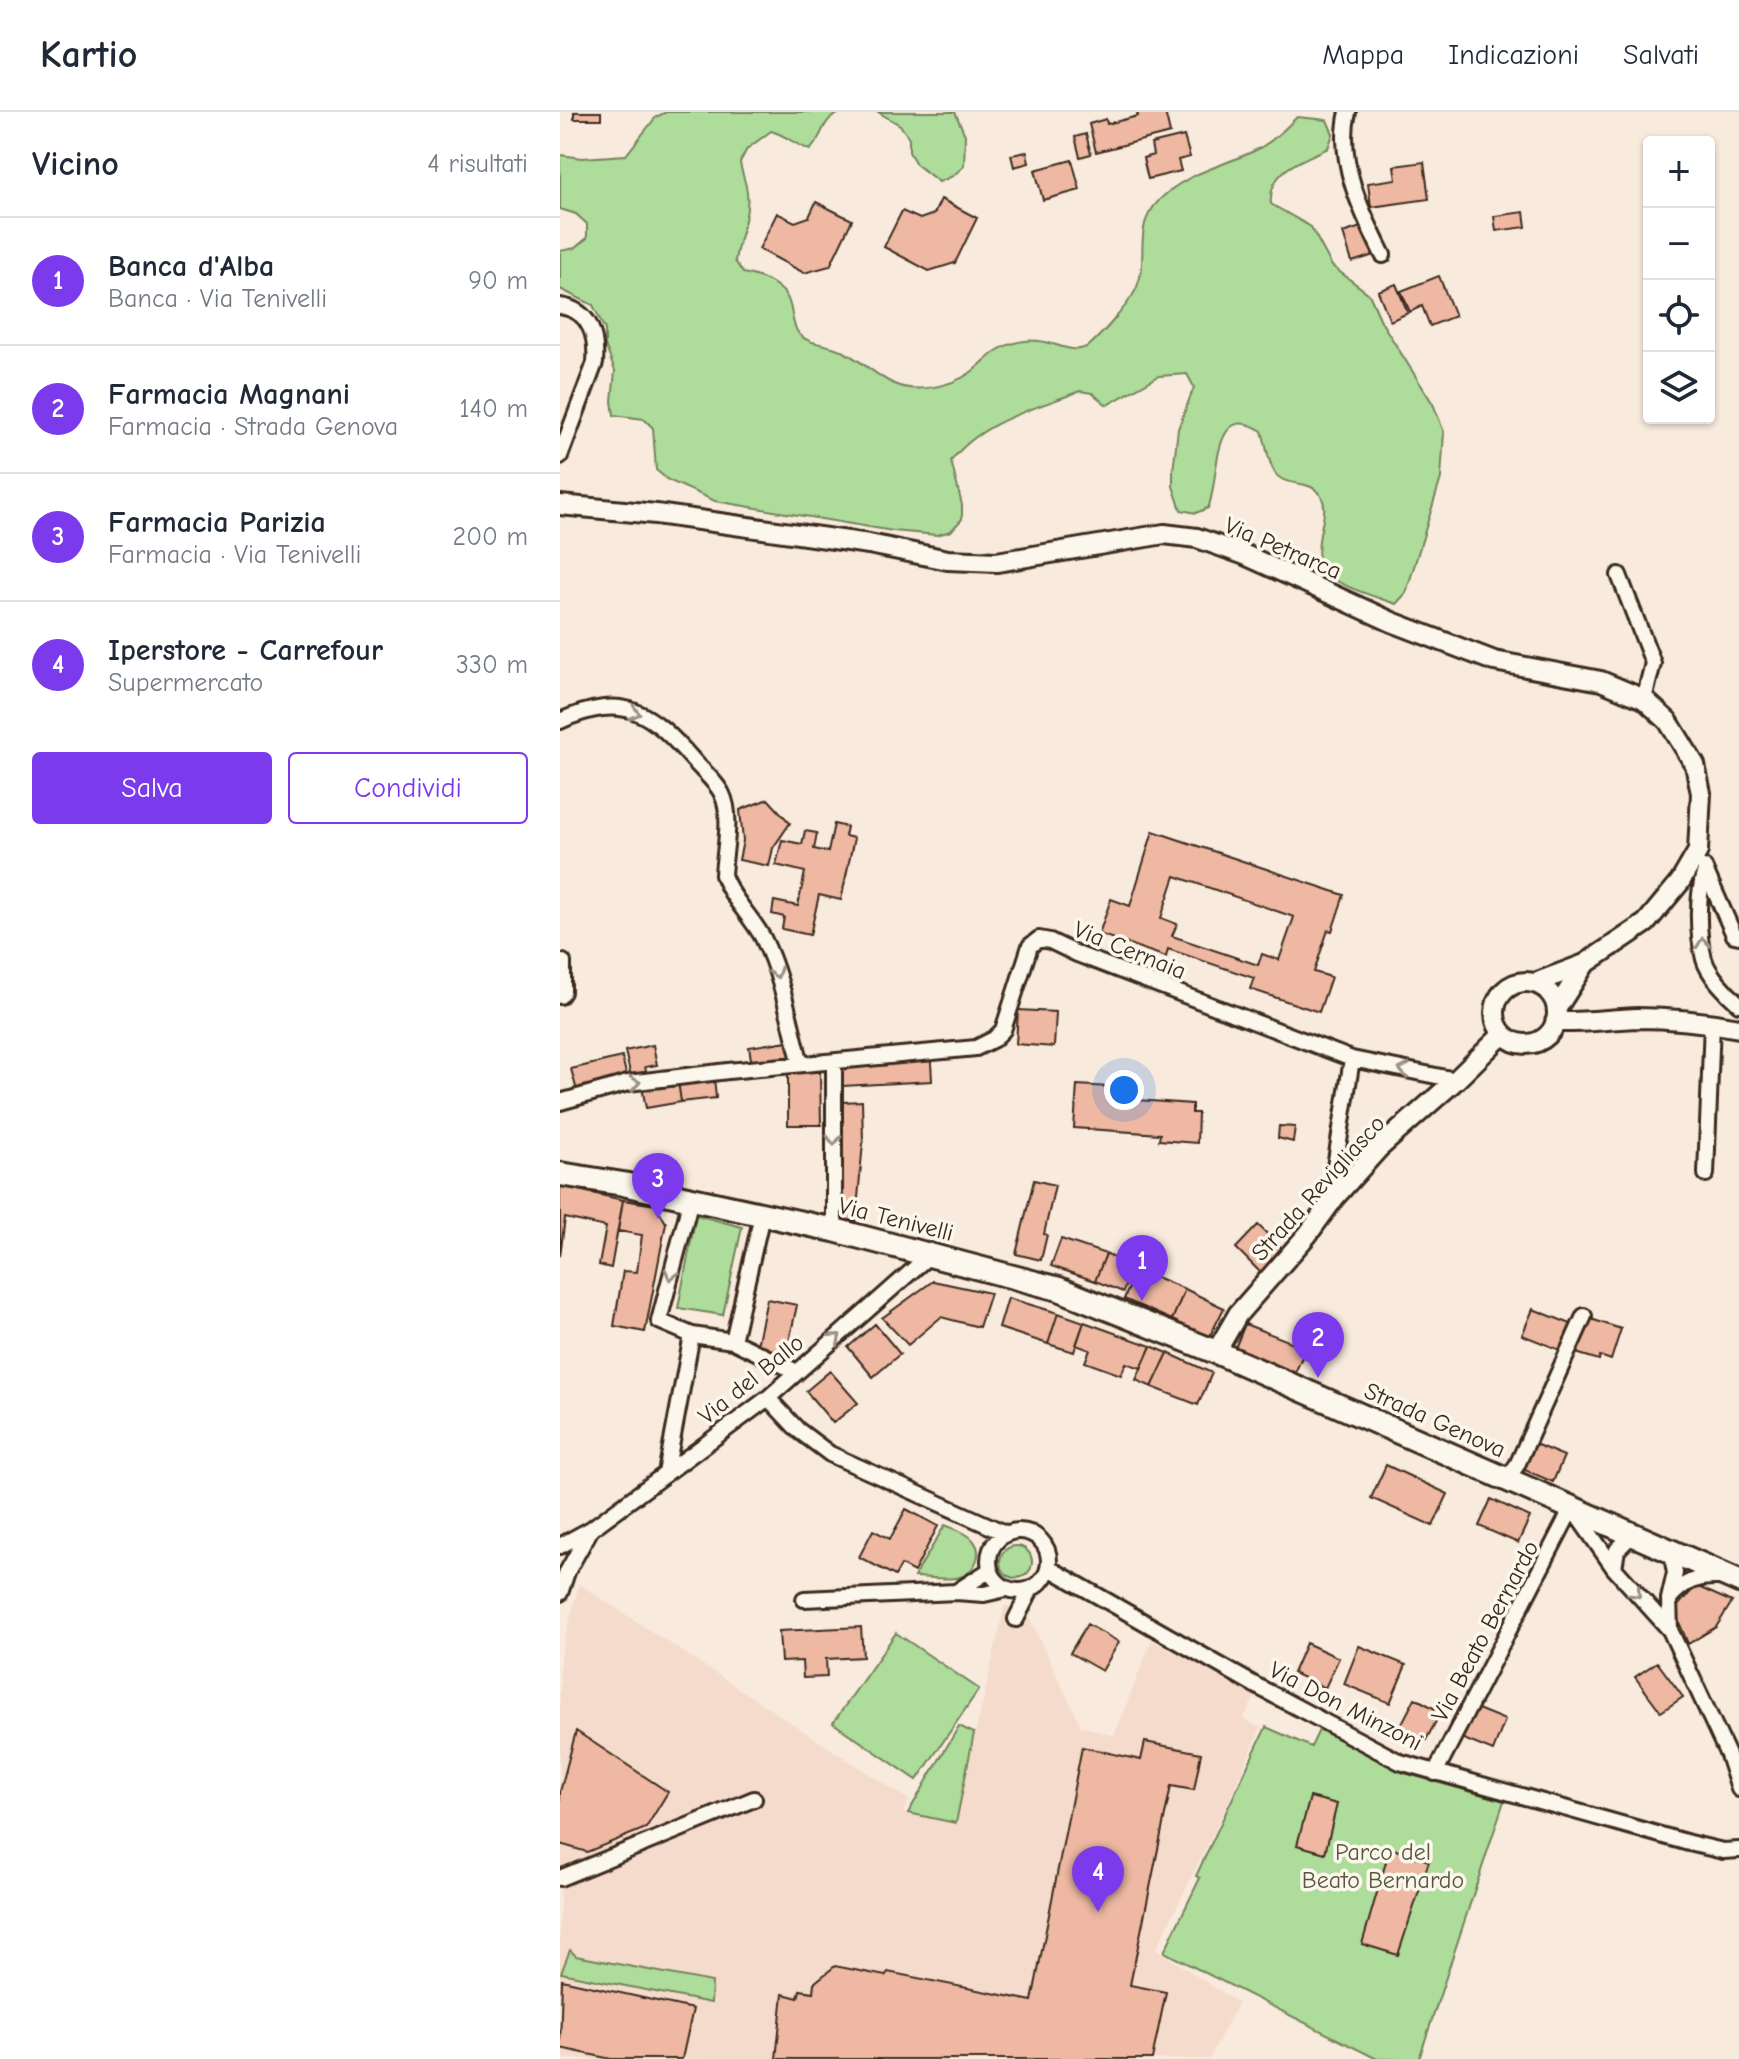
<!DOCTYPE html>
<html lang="it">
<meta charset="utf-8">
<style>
:root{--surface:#fff;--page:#f2f2f3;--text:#1f2937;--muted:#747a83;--line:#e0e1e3;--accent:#7c3aed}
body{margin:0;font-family:"Comic Neue",sans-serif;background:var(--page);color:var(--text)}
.controls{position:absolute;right:24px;top:24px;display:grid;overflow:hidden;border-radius:8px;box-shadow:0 2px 6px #0004}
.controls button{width:72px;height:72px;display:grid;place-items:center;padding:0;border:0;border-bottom:2px solid var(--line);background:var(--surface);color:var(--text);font:40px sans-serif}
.you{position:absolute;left:564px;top:978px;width:28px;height:28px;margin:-20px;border:6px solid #fff;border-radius:50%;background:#1a73e8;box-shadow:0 0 0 12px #1a73e833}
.badge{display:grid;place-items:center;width:52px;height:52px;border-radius:50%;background:var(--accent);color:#fff;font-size:26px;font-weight:700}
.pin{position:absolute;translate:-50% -66px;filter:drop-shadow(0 2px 4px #0008)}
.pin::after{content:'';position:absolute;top:42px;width:28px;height:24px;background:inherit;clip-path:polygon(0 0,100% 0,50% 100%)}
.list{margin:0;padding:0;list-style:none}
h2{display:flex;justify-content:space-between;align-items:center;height:104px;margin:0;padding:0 32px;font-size:34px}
h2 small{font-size:26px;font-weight:400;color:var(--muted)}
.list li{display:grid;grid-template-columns:52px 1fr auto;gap:24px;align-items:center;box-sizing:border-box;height:128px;padding:0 32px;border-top:2px solid var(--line)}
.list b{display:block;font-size:30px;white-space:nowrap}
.list p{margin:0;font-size:26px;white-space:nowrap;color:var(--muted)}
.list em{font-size:26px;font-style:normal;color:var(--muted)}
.actions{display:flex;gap:16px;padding:24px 32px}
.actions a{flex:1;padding:18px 0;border:2px solid var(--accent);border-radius:8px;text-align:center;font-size:28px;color:var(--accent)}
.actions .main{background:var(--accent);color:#fff}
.icon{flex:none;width:44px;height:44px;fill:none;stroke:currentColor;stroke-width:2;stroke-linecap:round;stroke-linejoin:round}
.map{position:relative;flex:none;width:1179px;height:1947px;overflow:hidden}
header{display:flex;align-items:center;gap:48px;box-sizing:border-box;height:112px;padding:0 40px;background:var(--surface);border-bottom:2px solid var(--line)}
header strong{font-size:38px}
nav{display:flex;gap:44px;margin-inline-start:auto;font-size:28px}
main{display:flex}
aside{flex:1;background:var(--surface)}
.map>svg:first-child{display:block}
.built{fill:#f5dbcb}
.green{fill:#aedc9b;stroke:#74835c;stroke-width:2}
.building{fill:#eeb8a2;stroke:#3b2a1e;stroke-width:2;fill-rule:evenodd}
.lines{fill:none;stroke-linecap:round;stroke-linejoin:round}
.minor-casing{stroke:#3b2a1e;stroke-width:20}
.tertiary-casing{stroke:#3b2a1e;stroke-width:24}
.primary-casing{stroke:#3b2a1e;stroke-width:28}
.minor{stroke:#fbf7ec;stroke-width:14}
.tertiary{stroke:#fbf7ec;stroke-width:18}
.primary{stroke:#fbf7ec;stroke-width:22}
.oneway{stroke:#9b9085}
.labels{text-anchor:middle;stroke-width:7;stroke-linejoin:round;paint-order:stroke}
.street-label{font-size:24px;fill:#3b2a1e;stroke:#fbf7ec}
.park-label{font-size:24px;fill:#58563d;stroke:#fbf7ec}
</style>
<header>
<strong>Kartio</strong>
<nav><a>Mappa</a><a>Indicazioni</a><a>Salvati</a></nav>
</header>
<main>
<aside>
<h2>Vicino<small>4 risultati</small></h2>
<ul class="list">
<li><span class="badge">1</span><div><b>Banca d'Alba</b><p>Banca · Via Tenivelli</p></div><em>90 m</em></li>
<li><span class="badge">2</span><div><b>Farmacia Magnani</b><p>Farmacia · Strada Genova</p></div><em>140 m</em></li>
<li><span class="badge">3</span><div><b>Farmacia Parizia</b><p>Farmacia · Via Tenivelli</p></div><em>200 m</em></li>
<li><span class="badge">4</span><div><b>Iperstore - Carrefour</b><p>Supermercato</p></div><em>330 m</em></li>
</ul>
<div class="actions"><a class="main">Salva</a><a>Condividi</a></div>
</aside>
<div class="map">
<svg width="1179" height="1947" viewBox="0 0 1179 1947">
<rect width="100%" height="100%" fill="#f8eadd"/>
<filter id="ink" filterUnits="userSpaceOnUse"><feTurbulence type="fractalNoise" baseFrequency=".0125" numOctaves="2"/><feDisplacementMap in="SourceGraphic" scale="16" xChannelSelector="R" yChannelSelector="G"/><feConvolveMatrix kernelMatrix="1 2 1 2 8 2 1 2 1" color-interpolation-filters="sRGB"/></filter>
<g filter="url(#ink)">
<path class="built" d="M19,1472L349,1688L343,1701L395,1711L445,1493L469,1505L521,1614L554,1624L592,1528L696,1583L683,1607L701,1616L667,1693L596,1837L678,1891L649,1947H0V1546Z"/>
<path class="green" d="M106,0H283C260,7 265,23 250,38C235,33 226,23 211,19L187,37L180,50C181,60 186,70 187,80C190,105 178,126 175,149L183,161C202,165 225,172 230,193C233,204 232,213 239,222C249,233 265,231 278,237C298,245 314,263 334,272C356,282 391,274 410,261C420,254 428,244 438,238C449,231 466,227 479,229C496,230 515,245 531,232C543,221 571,190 577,175C591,139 568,113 607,81C634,58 670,52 700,36C714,28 725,17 737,5L767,8L773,22L768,36C742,49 708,57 711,92L751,115L772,154L809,182L822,211L873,292L884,320L881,366L846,481L836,492C817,485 775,474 763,458C756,448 758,433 760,422C762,411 767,396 762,386C752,365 726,377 715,361C708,351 706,331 702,319C650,286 660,370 648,396L636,401L621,398L613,374V359L618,317L634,275L627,262L599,264L547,293L532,281L520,279C475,297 421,309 391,349L402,393V407L391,419L377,423L333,419L155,389L108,368L96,358L93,316L84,307L54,303L52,289L55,259L45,233V218L33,193L0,177V139L15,136L27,126V112L16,102L0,97V43L22,46L66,43L96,5Z
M318,0H395L405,23L404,54L393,64L379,70L356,52L349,40V26L340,13Z
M136,1103L182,1115L163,1203L118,1196Z
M385,1413C394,1417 407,1420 413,1428C424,1441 415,1460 400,1465C387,1469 368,1465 354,1465Z
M440 1450a16 16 0 1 1 32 0a16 16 0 1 1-32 0Z
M336,1521L419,1577L357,1668L273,1611Z
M399,1614L414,1621L396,1711L348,1701Z
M706,1615L751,1635L760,1616L844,1661L944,1689L859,1947H817L604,1840L640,1766L636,1764Z
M10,1838L16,1844L152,1870L151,1891L1,1861Z"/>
<path class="building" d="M14,0H41V7H14Z
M577,0H605L610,21L536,40L529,12L546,7L547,12L578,4Z
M526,22L531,42L520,45L515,25Z
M624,24L630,45L618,48L621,59L588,67L583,46L593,43L591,32Z
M467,40L469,51L454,55L451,43Z
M512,48L520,78L483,88L475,58Z
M864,50L869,87L811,95L808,71L836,67L834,54Z
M381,87L417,106L395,151L369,159L324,135L342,99L360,107L374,102Z
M256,90L292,108L270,154L244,161L199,137L217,101L235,110L249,105Z
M964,100L966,115L936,119L934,104Z
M807,113L817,142L792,150L783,121Z
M879,164L895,204L870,214L862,194L850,200L841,179Z
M836,172L848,201L830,209L818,179Z
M208,687L230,711L213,736L209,754L179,748L183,729L180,698Z
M274,712L287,715L285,724L294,726L281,788L259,783L250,823L222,817L224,805L212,802L214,789L238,794L245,760L216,753L222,728L242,732L245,719L257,721L254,737L268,740Z
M593,719L784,783L772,819L768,818L754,860L771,865L759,900L690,877L694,866L608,837L606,845L539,822L551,787L570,794ZM615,764L734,805L719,848L702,842L698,853L612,824L617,812L601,806Z
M458,898L496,900L494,935L456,932Z
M228,929L231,947L192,953L189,935Z
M93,933L97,953L85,955L87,962L71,965L65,939Z
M62,945L67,966L17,979L11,957Z
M371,949L372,969L283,974L281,954Z
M228,960H260L261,1013H228Z
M154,965L156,986L121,990L118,969Z
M118,969L121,990L86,996L82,975Z
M517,973L550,975L549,986L632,992V1001H638L637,1031L599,1028L600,1022L514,1016Z
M302,989L303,1030L296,1109L280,1107L282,990Z
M719,1014L735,1015L733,1030L718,1026Z
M474,1068L495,1073L484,1122L487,1123L481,1148L456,1142Z
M0,1074L63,1088L51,1156L39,1153L46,1115L5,1106L0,1144Z
M63,1088L96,1093L106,1111L85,1220L54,1214L63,1159L77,1160L82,1123L58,1119Z
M698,1113L724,1138L701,1161L676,1136Z
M501,1127L546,1142L535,1169L491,1154Z
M546,1142L573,1153L563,1180L535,1169Z
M577,1157L625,1177L612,1208L564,1187Z
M373,1169L430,1181L419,1215L381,1205L348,1233L322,1206Z
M625,1177L664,1196L649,1226L612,1208Z
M448,1186L498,1201L488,1232L439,1216Z
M207,1187L237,1193L226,1244L196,1238Z
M973,1197L1011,1212L1000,1238L962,1223Z
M498,1201L524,1210L514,1240L488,1232Z
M1028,1206L1061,1217L1051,1248L1040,1244L1039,1248L1016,1241Z
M524,1210L591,1234L581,1256L566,1251L561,1263L525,1250L530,1238L516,1233Z
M315,1212L340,1242L313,1265L288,1235Z
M685,1212L746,1236L735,1261L675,1236Z
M591,1234L608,1241L592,1275L576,1268Z
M608,1241L652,1261L638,1293L592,1275Z
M270,1259L298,1291L273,1311L246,1279Z
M970,1330L1004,1344L993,1370L960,1356Z
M826,1353L888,1382L873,1414L811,1386Z
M931,1387L970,1405L958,1431L919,1414Z
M346,1397L378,1414L354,1460L341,1453L335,1464L299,1445L313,1418L330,1427Z
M1136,1474L1172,1490L1156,1515L1128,1532L1114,1498Z
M527,1512L559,1530L542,1559L510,1541Z
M301,1515L303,1545L266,1547L267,1565L243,1566L242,1549L221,1550L219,1519Z
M746,1531L779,1546L765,1576L733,1561Z
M799,1534L846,1553L830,1591L784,1572Z
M1097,1550L1123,1585L1101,1600L1075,1565Z
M855,1586L881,1600L866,1628L840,1615Z
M913,1595L945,1608L933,1639L901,1626Z
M16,1619L108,1680L86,1716L27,1740L0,1732V1680Z
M585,1630L641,1641L634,1678L611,1674L570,1873L606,1880L592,1947H216L223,1882L238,1886L240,1878L253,1880L254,1871L275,1854L325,1864L328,1860L472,1889L522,1635L581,1648Z
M750,1685L777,1692L765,1741L737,1733Z
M830,1736L869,1749L838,1843L802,1832Z
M2,1868L133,1897L122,1947H51L0,1936Z"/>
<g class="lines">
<defs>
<path id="minor" d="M788,0C776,48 802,101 823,143
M0,194C30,198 37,223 35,251L0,344
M1059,463L1093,551L1084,587
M0,609C65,580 91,600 134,649C143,659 157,671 162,682C173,704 164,740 163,763C171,786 191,804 203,826C222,864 230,911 241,952
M1144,755L1174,823L1179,824
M1145,758C1137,784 1137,819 1144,847C1148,862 1167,882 1179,892
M0,884L3,880V850
M0,990L68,971L168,959L416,936L434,927L443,918L470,834L479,827L490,829L517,842L792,947L896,968
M1146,1062L1152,911
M775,1085L774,1061L792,947
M131,1087L99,1209L132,1223L173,1229L202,1103
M274,1118V950
M173,1229L237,1260
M208,1286L238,1318L270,1342L445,1421
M106,1361L132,1223
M946,1368L957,1353L1024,1204
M429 1449a30 30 0 1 1 60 0a30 30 0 1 1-60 0Z
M0,1434L31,1417L208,1286L371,1142
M1111,1439L1115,1461L1109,1487L1110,1518L1168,1643L1179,1677
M489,1456L693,1572L840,1650L1129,1731L1163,1739L1179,1738
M1054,1456L1057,1438L1073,1422
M396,1480L430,1458
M0,1481L7,1460L31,1417
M244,1487L396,1480L424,1482L446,1477
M1109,1487C1124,1469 1138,1464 1160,1465
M456,1507L471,1477
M875,1661L1012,1396L1054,1456L1110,1518
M0,1766L194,1687"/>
<path id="tertiary" d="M0,393L96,402L309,432L388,448L437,450L604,422L637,426L685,443L832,510L934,549L1041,569L1084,587L1108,609L1135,653L1141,681L1138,739L1120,770L1086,811L1025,852L975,871
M935 901a31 31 0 1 1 62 0a31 31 0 1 1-62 0Z
M997,896L1025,852
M995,910C1024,911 1050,907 1078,906C1111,906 1146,910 1179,916
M656,1240L678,1202L748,1122L775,1085L819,1036L896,968L943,922"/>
<path id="primary" d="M0,1062L63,1072L274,1118L499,1177L656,1240L1179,1469"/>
</defs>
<use href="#minor" class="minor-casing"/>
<use href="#tertiary" class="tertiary-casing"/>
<use href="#primary" class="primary-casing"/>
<use href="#minor" class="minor"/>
<use href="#tertiary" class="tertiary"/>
<use href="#primary" class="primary"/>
</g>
<defs><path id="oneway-chevron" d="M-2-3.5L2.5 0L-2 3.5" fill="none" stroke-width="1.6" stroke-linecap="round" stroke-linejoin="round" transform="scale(2)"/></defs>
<g class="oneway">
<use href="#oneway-chevron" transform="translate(75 601) rotate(16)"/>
<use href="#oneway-chevron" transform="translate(1143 831) rotate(-96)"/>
<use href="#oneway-chevron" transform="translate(216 861) rotate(71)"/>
<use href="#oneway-chevron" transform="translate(844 958) rotate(-169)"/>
<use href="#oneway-chevron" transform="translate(75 971) rotate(-9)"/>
<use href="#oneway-chevron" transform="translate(274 1028) rotate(90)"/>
<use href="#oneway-chevron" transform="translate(111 1163) rotate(105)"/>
<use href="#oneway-chevron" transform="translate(276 1226) rotate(-41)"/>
<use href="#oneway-chevron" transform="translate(1076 1481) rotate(48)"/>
</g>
</g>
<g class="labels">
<g class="street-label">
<text transform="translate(723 436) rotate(23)" y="8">Via Petrarca</text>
<text transform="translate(570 838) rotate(22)" y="8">Via Cernaia</text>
<text transform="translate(758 1076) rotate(-48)" y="8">Strada Revigliasco</text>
<text transform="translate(336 1107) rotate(14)" y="8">Via Tenivelli</text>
<text transform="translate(191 1267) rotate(-39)" y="8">Via del Ballo</text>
<text transform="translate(875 1308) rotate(24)" y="8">Strada Genova</text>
<text transform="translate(925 1519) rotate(-62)" y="8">Via Beato Bernardo</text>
<text transform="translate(786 1594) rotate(27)" y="8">Via Don Minzoni</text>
</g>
<g class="park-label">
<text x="823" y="1748">Parco del<tspan x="823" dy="28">Beato Bernardo</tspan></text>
</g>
</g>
</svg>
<div class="controls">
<button>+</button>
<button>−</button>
<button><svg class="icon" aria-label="locate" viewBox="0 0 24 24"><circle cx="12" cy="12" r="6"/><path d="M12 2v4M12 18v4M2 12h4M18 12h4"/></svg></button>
<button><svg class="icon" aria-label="layers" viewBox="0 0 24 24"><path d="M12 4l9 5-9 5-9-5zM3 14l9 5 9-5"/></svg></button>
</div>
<div class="you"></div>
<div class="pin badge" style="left:582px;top:1189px">1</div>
<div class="pin badge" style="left:758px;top:1266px">2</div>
<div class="pin badge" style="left:98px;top:1107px">3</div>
<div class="pin badge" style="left:538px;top:1800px">4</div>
</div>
</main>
